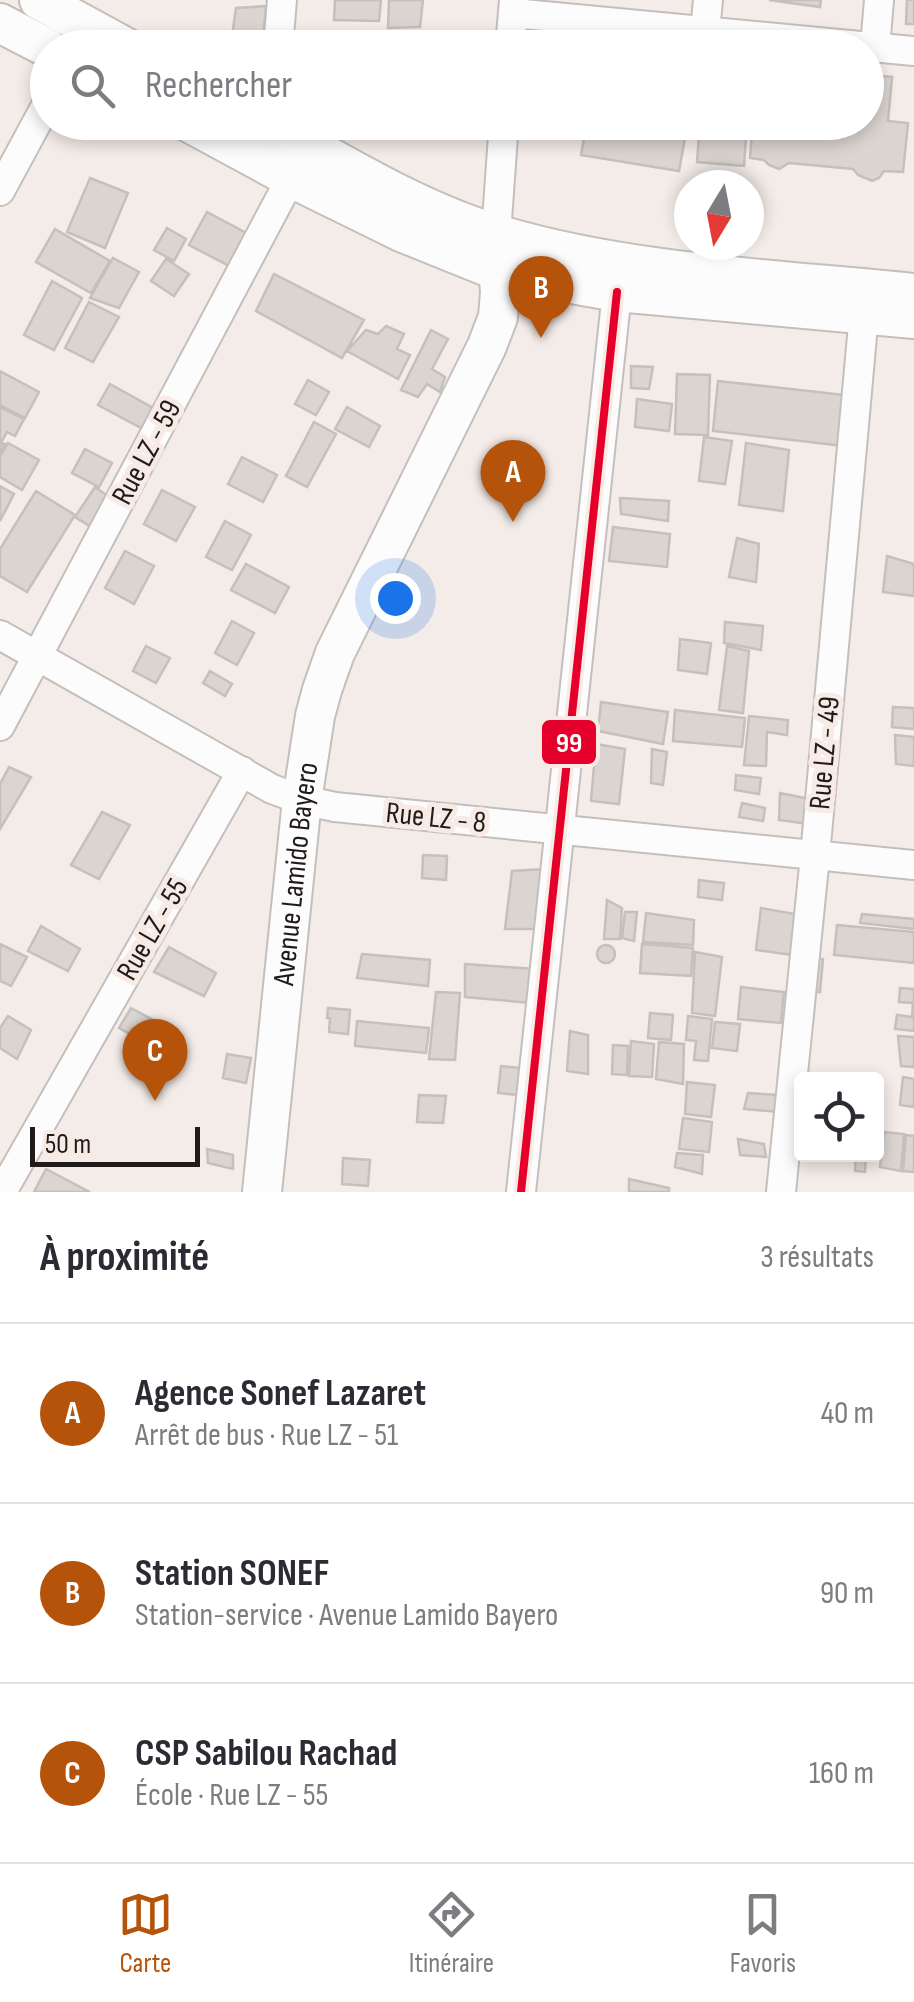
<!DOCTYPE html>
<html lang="fr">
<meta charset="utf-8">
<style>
:root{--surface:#fff;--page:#f7f7f7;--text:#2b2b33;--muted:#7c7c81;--line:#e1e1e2;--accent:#b45309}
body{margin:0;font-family:"Sofia Sans Condensed",sans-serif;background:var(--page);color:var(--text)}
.controls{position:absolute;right:30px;bottom:30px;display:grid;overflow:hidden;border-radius:10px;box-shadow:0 5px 15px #0003}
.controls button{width:90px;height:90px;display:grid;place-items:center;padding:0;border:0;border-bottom:2px solid var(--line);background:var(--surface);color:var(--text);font:50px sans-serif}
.compass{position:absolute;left:674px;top:170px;width:90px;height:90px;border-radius:50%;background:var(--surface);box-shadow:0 5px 15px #0003;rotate:190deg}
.scale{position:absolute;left:30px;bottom:25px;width:170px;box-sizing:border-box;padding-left:10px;border:5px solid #201b19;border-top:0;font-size:28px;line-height:35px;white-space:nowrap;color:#201b19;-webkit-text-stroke:8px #f8eae4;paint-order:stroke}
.you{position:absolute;left:395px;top:598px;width:35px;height:35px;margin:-25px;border:8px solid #fff;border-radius:50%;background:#1a73e8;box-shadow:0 0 0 15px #1a73e833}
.badge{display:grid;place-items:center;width:65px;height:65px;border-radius:50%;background:var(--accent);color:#fff;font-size:32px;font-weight:700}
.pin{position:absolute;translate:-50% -82px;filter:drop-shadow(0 2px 5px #0008)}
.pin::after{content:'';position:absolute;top:52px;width:35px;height:30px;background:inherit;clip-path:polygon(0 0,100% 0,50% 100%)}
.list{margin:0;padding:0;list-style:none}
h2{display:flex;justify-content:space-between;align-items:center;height:130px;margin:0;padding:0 40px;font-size:42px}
h2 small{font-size:32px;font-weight:400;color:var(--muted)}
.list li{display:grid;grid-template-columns:65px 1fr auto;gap:30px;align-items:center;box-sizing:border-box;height:180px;padding:0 40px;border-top:2px solid var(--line)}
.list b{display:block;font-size:38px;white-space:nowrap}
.list p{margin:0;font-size:32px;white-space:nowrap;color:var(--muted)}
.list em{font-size:32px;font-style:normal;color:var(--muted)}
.icon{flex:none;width:55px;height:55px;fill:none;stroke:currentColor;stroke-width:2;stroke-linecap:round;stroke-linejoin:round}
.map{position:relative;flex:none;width:914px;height:1192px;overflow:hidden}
.search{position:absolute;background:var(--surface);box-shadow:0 5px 15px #0003;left:30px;right:30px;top:30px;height:110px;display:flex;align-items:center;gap:25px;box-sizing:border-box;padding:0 35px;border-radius:55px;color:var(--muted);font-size:38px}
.sheet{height:670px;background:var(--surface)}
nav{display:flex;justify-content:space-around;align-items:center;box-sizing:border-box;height:140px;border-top:2px solid var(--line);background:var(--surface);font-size:28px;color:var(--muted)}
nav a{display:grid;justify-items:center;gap:5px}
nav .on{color:var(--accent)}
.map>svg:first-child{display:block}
.building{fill:#dbd5d1;stroke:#c5c0bc;stroke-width:2.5}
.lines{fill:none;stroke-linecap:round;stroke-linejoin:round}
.street-casing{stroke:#c5bfbc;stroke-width:32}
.secondary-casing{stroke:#c5bfbc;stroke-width:42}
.street{stroke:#fdfcfc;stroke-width:28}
.secondary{stroke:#fdfcfc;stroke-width:38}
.bus-1-casing{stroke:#f8eae4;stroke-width:15}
.bus-1{stroke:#e4002b;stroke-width:8}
.labels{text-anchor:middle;stroke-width:10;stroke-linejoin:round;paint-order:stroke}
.street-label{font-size:30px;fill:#201b19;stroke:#f8eae4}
.line-badge{stroke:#f8eae4;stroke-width:4}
.badge-label{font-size:28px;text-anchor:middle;font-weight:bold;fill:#fff}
</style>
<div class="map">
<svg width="914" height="1192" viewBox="0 0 914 1192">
<rect width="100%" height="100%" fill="#f4ece8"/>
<path class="building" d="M335,0H381L379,21L334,20Z
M389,0H423L420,27L388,28Z
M769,0H821L820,7Z
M907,0H914V24H906Z
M266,6L263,39L232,36L236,8Z
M326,33L356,48H325Z
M424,34L459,36L458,48H423Z
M866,75L892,77L888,121L908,123L903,172L884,171L879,178L872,181L858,175L853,169L789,163L779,169L769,165L764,160L750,158L753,122H802L800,133L842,138L844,122H866Z
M587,122H621L686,133L679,171L581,155Z
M699,135L746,138L744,166L697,162Z
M90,178L128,193L105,248L67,232Z
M207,212L252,236L235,269L189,245Z
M167,228L186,239L174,261L154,250Z
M55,229L110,261L91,293L36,262Z
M113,258L139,272L119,308L90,298Z
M166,259L189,274L174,296L151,281Z
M274,274L364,320L342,358L256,311Z
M52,281L82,298L54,350L24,335Z
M89,302L119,317L93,362L65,348Z
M386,326L404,334L397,349L410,355L398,379L347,351L366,330L378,334Z
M431,330L448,339L432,369L445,377L440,392L427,384L418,397L401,390Z
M631,366L653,367L649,389L631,388Z
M0,371L39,392L25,418L0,405Z
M677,374L710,375L708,435L675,434Z
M308,380L329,392L316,415L295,404Z
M718,381L845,395L844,446L713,431Z
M110,384L155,409L143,429L98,405Z
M637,399L672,404L669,431L635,427Z
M0,407L24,419L15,436L7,432L1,443L5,444L0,453Z
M347,407L380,426L369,447L335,429Z
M314,422L336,434L307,487L286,476Z
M704,437L732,441L725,484L699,481Z
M8,443L39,460L22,490L0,477V457Z
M746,443L789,450L783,511L739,505Z
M85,449L112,463L99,487L72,473Z
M242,457L277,475L263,502L228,484Z
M0,486L14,494L0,521Z
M95,487L112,499L93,528L75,517Z
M162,490L195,507L176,541L144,524Z
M36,491L75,515L27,592L0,576V549Z
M620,498L669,501L668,521L621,514Z
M225,521L251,535L232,570L206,557Z
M613,527L670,534L667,567L609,561Z
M737,538L759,544L756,582L729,577Z
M125,551L154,566L134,604L105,588Z
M887,556L914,564V596L883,592Z
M246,564L289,587L275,613L231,590Z
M232,621L254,633L237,665L215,653Z
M725,622L763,626L761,650L724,643Z
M680,639L711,643L707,674L678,670Z
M146,646L170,658L156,683L133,671Z
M727,646L749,651L743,713L719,710Z
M210,671L232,684L225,696L203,683Z
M601,702L668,712L663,744L598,731Z
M893,707L914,708V729L892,727Z
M675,710L745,718L742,747L673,741Z
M749,716L788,720L787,735L767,732L766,766L744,765Z
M895,735L914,737V766L896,764Z
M596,744L625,749L619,804L591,801Z
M652,749L667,752L663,785L651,783Z
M9,767L31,777L0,829V784Z
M736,775L761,778L759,794L735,790Z
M780,793L810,799L809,824L779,820Z
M742,803L765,808L763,821L739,817Z
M102,812L130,825L99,879L71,865Z
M423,855L447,856L446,880L422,878Z
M544,869L537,929H505L512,871Z
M699,880L724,883L722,900L698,897Z
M607,900L622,908L620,939H604Z
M761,908L800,915L793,955L756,950Z
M625,912H637L634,941L622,938Z
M646,913L694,920L693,945L643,942Z
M862,914L914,919V929L860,923Z
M837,925L914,932V963L834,955Z
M41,926L80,949L68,971L28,951Z
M0,944L27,957L11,986L0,981Z
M642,944L693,948L691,976L640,973Z
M597 954a9 9 0 1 1 18 0a9 9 0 1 1-18 0Z
M169,947L216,973L204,996L154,972Z
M695,952L722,957L715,1016L692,1013Z
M362,954L430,960L428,986L357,978Z
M814,958L823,959L820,992L811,991Z
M465,964L534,969L531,1003L465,997Z
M741,987L784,992L781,1023L738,1019Z
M900,988L914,989V1031L895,1029L897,1015L912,1017L913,1003L899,1002Z
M436,992L460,993L455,1060L429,1059Z
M131,1008L183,1036L172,1057L119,1028Z
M328,1008L350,1010L348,1034L329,1032L330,1018H327Z
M650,1013L673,1015L671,1040L648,1038Z
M8,1016L31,1030L17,1059L0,1048V1028Z
M688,1016L712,1019L708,1061L694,1060L696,1041L686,1040Z
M357,1021L429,1028L426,1053L355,1046Z
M715,1022L740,1024L737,1051L712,1048Z
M570,1031L588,1035V1074L567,1071Z
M898,1036L914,1037V1067L901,1066Z
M631,1041L654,1044L652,1077L629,1076Z
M659,1042L684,1044L683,1084L656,1079Z
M613,1045L628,1046L627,1075L612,1074Z
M227,1054L251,1058L246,1083L223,1078Z
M501,1066L530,1069L528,1096L498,1093Z
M903,1077L914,1079V1107L900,1105Z
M687,1082L715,1085L711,1117L685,1114Z
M748,1093L779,1095V1112L744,1109Z
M419,1095L446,1096L443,1123L417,1122Z
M683,1118L712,1122L709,1152L679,1149Z
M884,1132L904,1134L901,1171L880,1167Z
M906,1135L914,1136V1172L903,1171Z
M738,1139L764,1144L766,1157L740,1155Z
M207,1149L233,1155V1169L208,1163Z
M677,1153L703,1155L702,1174L675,1167Z
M856,1154H866L865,1172L855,1171Z
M343,1158L370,1160L368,1186L342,1184Z
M46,1169L90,1192H34Z
M629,1179L669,1188V1192H629Z"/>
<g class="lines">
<defs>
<path id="street" d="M513,13L914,51
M705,31L708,0
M875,47L879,0
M278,48L282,0
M510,48L514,0
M0,191L48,102
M496,234L504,122
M0,635L272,789L302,800L335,807L914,865
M0,726L291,178
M2,1192L242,771
M521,1192L617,292
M781,1192L815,856L864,314"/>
<g id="secondary">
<path d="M39,0L127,48"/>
<path d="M0,23L48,48"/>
<path d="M188,122L291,178L401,232L498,271L617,292L914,319"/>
<path d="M267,122C342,163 418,211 500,235C630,274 779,279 914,293"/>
<path id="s1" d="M262,1192L302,800L315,716L322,690L335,653L487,346L498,317L500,292L496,234"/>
</g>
</defs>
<use href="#street" class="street-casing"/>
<use href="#secondary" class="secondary-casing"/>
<use href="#street" class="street"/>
<use href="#secondary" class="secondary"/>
<defs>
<path id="bus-1" d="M521,1192L617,292"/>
</defs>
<use href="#bus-1" class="bus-1-casing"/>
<use href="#bus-1" class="bus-1"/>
</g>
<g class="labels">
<g class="street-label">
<text transform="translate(146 452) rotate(-62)" y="10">Rue LZ - 59</text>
<text transform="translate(824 753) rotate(-85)" y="10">Rue LZ - 49</text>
<text transform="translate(436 817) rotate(6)" y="10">Rue LZ - 8</text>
<text dy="10" stroke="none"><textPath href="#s1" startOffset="320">Avenue Lamido Bayero</textPath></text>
<text transform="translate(152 929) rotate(-60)" y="10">Rue LZ - 55</text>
</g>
</g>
<rect class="line-badge" x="540" y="718" width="58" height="48" rx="10" fill="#e4002b"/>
<g class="badge-label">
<text x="569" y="752">99</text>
</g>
</svg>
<div class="controls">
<button><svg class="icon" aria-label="locate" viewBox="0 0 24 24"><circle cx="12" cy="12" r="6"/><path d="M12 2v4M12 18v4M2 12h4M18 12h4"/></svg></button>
</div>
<svg class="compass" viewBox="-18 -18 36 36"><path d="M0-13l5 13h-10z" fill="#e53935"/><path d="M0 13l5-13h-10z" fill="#7c7c81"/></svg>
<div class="scale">50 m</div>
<div class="you"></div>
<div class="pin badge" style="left:513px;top:522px">A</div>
<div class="pin badge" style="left:541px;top:338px">B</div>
<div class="pin badge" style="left:155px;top:1101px">C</div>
<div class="search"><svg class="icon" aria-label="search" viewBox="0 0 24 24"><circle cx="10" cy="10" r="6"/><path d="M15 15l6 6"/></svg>Rechercher</div>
</div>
<section class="sheet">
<h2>À proximité<small>3 résultats</small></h2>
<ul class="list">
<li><span class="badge">A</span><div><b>Agence Sonef Lazaret</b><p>Arrêt de bus · Rue LZ - 51</p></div><em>40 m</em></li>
<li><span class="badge">B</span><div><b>Station SONEF</b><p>Station-service · Avenue Lamido Bayero</p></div><em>90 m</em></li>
<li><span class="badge">C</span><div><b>CSP Sabilou Rachad</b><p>École · Rue LZ - 55</p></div><em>160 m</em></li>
</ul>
</section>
<nav>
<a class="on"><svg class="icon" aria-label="map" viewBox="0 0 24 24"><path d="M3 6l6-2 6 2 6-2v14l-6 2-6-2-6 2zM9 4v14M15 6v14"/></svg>Carte</a>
<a><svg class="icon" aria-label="directions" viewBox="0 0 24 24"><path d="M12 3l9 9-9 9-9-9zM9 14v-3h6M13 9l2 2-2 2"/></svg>Itinéraire</a>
<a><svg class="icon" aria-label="saved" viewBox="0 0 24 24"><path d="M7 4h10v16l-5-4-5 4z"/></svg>Favoris</a>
</nav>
